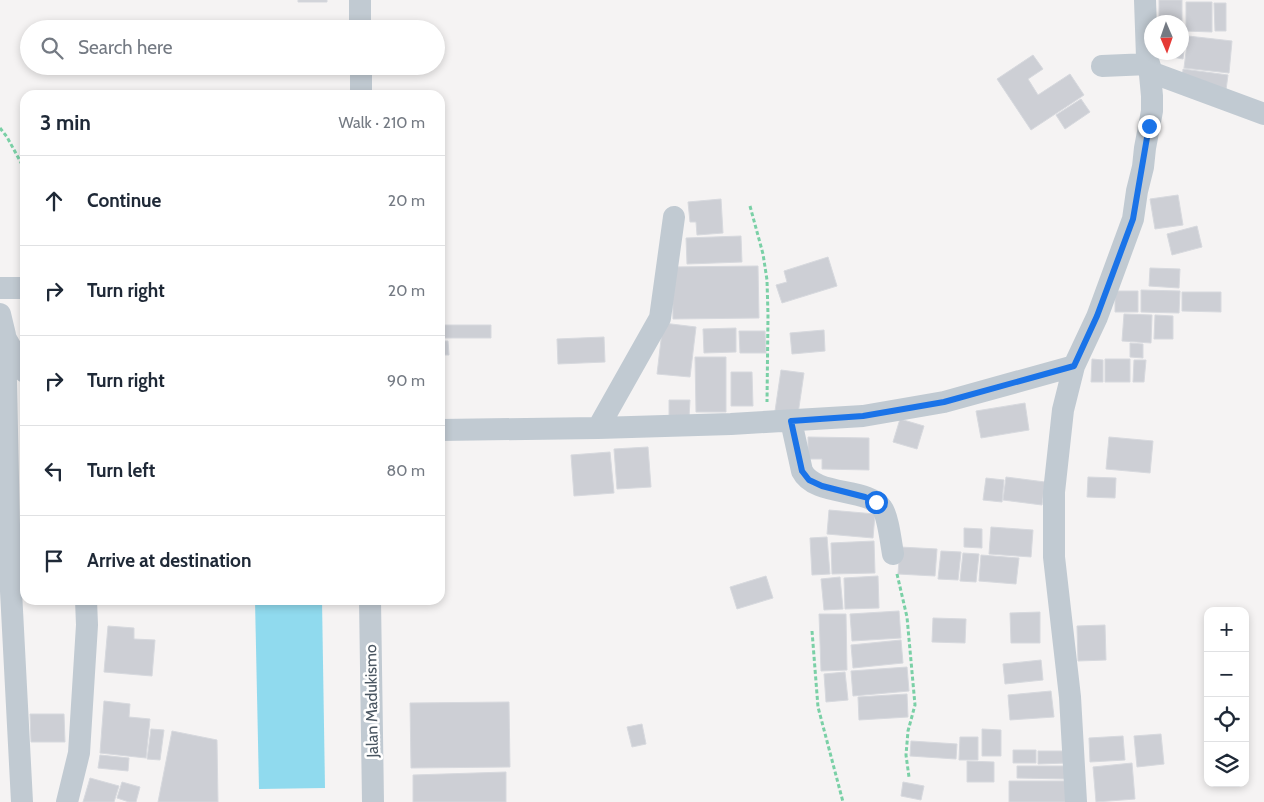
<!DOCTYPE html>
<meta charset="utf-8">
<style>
:root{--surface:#fff;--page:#f6f6f7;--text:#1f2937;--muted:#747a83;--line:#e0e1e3}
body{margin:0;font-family:Cabin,sans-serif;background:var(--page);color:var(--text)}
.controls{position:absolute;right:15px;bottom:15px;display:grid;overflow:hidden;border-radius:10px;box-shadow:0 2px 8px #0003}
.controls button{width:45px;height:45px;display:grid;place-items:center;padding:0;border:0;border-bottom:1px solid var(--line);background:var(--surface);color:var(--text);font:25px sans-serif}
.compass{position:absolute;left:1144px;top:15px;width:45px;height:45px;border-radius:50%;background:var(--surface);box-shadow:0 2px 8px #0003;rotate:178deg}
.stop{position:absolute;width:15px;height:15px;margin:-11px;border:4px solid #1a73e8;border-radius:50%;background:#fff}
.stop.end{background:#1a73e8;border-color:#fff;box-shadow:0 1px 5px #0008}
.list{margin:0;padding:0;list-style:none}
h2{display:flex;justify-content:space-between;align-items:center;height:65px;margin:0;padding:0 20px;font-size:21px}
h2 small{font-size:16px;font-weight:400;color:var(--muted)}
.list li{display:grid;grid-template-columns:32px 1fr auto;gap:15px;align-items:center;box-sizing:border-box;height:90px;padding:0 20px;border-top:1px solid var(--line)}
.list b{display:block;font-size:19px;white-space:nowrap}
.list em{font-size:16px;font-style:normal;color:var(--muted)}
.icon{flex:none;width:28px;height:28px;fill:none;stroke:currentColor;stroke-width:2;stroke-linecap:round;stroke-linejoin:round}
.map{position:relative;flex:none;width:1264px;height:802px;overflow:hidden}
.search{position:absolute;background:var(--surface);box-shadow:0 2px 8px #0003;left:20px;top:20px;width:425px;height:55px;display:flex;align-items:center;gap:12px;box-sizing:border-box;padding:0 18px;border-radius:28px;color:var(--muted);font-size:19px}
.panel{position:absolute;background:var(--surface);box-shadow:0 2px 8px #0003;left:20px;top:90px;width:425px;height:515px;border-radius:15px}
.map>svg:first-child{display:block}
.water{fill:#90daee}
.building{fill:#cdcfd5;stroke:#d7d9de}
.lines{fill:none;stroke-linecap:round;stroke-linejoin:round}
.path{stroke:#7ad0a6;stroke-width:3;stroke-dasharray:4 2.5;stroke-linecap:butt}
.minor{stroke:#c1cad2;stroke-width:22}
.route{stroke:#1a73e8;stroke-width:6}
.labels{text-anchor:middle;stroke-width:5;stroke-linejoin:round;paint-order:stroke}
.street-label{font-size:16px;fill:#4a5661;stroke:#fff}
</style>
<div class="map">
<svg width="1264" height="802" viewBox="0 0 1264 802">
<rect width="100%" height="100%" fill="#f5f3f3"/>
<path class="water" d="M255,600H322L325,788L259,789Z"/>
<path class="building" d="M298,0H327V2H298Z
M1159,0H1182V30V22H1159Z
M1186,2H1212V32L1186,31Z
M1214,3H1226V31H1215Z
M251,22H291V29H251Z
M293,22H327V29H293Z
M327,22H339V29H327Z
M1182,34L1186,35L1183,59L1172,57L1173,52H1182Z
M1188,36L1232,41L1229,73L1184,68Z
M1157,52H1171V57L1156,55Z
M1033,55L1043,69L1028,79L1038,95L1070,74L1084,95L1031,130L997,79Z
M1183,69L1228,75L1225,97L1182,80Z
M1081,99L1090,112L1065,129L1056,115Z
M1178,195L1183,225L1155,229L1150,199Z
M721,199L723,233L697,235L696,222H690L688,202Z
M1197,226L1202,247L1172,255L1167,234Z
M741,236L742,262L687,264L686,238Z
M828,257L837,286L782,303L776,285L787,282L784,271Z
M758,266L759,318L673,319L672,267Z
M1150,268L1180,269L1179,288L1149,286Z
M1141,290L1180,291L1179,313L1141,312Z
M1115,291H1138V312H1115Z
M1182,292H1221V312L1182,311Z
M1124,314L1152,315L1151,343L1122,341Z
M1155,315L1173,316V339H1154Z
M663,323L696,327L690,377L657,374Z
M440,325H491V338H440Z
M736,328V352L704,353L703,329Z
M824,330L825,351L792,354L790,333Z
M739,331H765L766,353H740Z
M604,337L605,362L558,364L557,339Z
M440,341H448L449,355H440Z
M1130,343L1143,344V358L1130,357Z
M695,357H726V412H696Z
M1092,359L1103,360V382H1091Z
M1105,359H1130V382H1105Z
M1134,360H1146L1144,382H1133Z
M781,370L804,373L798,414L775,411Z
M731,372H752L753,406H731Z
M669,400H690L689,418L669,417Z
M1025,403L1029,430L981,438L976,411Z
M900,419L924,426L917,449L893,442Z
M808,437L869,438V470L822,469V459H808Z
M1109,437L1153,441L1150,473L1106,469Z
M648,447L651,487L617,489L614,449Z
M610,452L614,493L574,496L571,455Z
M1006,477L1045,482L1042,505L1003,500Z
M1088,477L1116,478L1115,498L1087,497Z
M986,478L1004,480L1002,502L983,500Z
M829,510L875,514L873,538L827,534Z
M991,527L1033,530L1031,557L989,554Z
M964,528L982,529V548L964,547Z
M827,537L830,574L812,575L810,538Z
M874,541L875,573L832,574L831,543Z
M900,547L937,549L935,576L898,574Z
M941,551L961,552L958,580L938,579Z
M963,553L979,554L976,582L960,581Z
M981,555L1019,558L1016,584L979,581Z
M766,576L773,598L737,609L730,587Z
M878,576L879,608L845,609L844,578Z
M840,577L843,609L824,610L821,579Z
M899,611L901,638L852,641L850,614Z
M1040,612V643H1011L1010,613Z
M819,614H846L847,670L821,671Z
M933,618L966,619L965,643L932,642Z
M1105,625L1106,660L1078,661L1077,626Z
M108,626L134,628V639L155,640L152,676L104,672Z
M901,640L903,663L853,668L851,645Z
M1041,660L1043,680L1005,684L1003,664Z
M907,667L909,691L853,696L851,671Z
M845,672L848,700L826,702L824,674Z
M1051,691L1054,717L1010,720L1008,695Z
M907,694L908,717L859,720L858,697Z
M104,701L130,704L129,717L150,719L146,758L100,753Z
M509,702L510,767L411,768L410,703Z
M30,714H64L65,742H31Z
M642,724L646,744L632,747L627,727Z
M151,729L164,730L160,760L147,759Z
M982,729L1001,730V756H982Z
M172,731L217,740L218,802H158Z
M1161,734L1164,764L1137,767L1134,736Z
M1123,736L1125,760L1090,762L1089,738Z
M960,737H978V760H959Z
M911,741L957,744L956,759L910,756Z
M1013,750H1036V763H1013Z
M1038,751H1067V763L1038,764Z
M100,755L129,758L128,771L98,768Z
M967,761L994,762V782H967Z
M1132,763L1135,799L1096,802L1093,767Z
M1017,766H1069V779L1017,778Z
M506,772V802H413V775Z
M90,778L119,786L114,802H83Z
M1009,781H1072L1071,802H1009Z
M122,782L140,787L136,802H129L117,798Z
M903,782L924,786L921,800L901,796Z"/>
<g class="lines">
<path class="path" d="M0,128L7,137L25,170
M750,206L763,254L767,280L768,315L767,402
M897,574L907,617L915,705L908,731L906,755L909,777
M812,631L818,707L843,802"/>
<path class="minor" d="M360,0V29
M1145,0L1147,57L1151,70L1156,74L1264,114
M361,66V95
M0,288H25
M0,314L5,335L10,572L22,802
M6,339L25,372
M791,421L802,471C815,497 868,487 882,508C888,516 891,543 893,554
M598,428L660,318L674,217
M440,430L598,428L731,424L863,416L944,402L1074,366
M370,600L373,802
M67,802L79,753L87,625L86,600
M1076,802L1070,697L1054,557V492L1063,410L1074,366L1097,317L1133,219L1137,191L1143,167L1145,148L1152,111V96L1149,64L1102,66"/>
</g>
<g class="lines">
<path class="route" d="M876,502L865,497L822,486L809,480L802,471L791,421L863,416L944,402L1074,366L1097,316L1133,219L1149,126"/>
</g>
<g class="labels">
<g class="street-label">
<text transform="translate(371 701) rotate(-91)" y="6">Jalan Madukismo</text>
</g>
</g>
</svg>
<div class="controls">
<button>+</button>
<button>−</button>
<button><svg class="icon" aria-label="locate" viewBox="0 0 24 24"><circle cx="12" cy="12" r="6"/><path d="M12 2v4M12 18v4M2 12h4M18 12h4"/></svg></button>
<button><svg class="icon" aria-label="layers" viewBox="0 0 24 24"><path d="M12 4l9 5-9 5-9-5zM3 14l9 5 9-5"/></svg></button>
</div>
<svg class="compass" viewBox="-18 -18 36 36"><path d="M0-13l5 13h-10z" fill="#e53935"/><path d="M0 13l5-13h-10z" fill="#747a83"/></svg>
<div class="stop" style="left:876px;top:502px"></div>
<div class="stop end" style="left:1149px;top:126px"></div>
<div class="search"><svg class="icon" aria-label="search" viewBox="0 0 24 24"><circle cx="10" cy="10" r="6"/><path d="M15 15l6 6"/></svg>Search here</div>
<section class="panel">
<h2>3 min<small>Walk · 210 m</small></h2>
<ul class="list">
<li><svg class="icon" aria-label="ahead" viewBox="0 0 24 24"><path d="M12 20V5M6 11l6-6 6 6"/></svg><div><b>Continue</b></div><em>20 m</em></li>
<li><svg class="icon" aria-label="right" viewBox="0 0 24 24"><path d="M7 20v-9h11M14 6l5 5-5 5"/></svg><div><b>Turn right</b></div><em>20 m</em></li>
<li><svg class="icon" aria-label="right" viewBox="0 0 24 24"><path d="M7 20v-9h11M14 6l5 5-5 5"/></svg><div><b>Turn right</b></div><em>90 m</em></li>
<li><svg class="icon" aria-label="left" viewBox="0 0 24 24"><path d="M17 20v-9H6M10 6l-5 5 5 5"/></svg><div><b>Turn left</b></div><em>80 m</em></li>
<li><svg class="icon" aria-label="arrive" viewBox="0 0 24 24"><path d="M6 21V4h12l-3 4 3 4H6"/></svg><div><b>Arrive at destination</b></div></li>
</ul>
</section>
</div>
